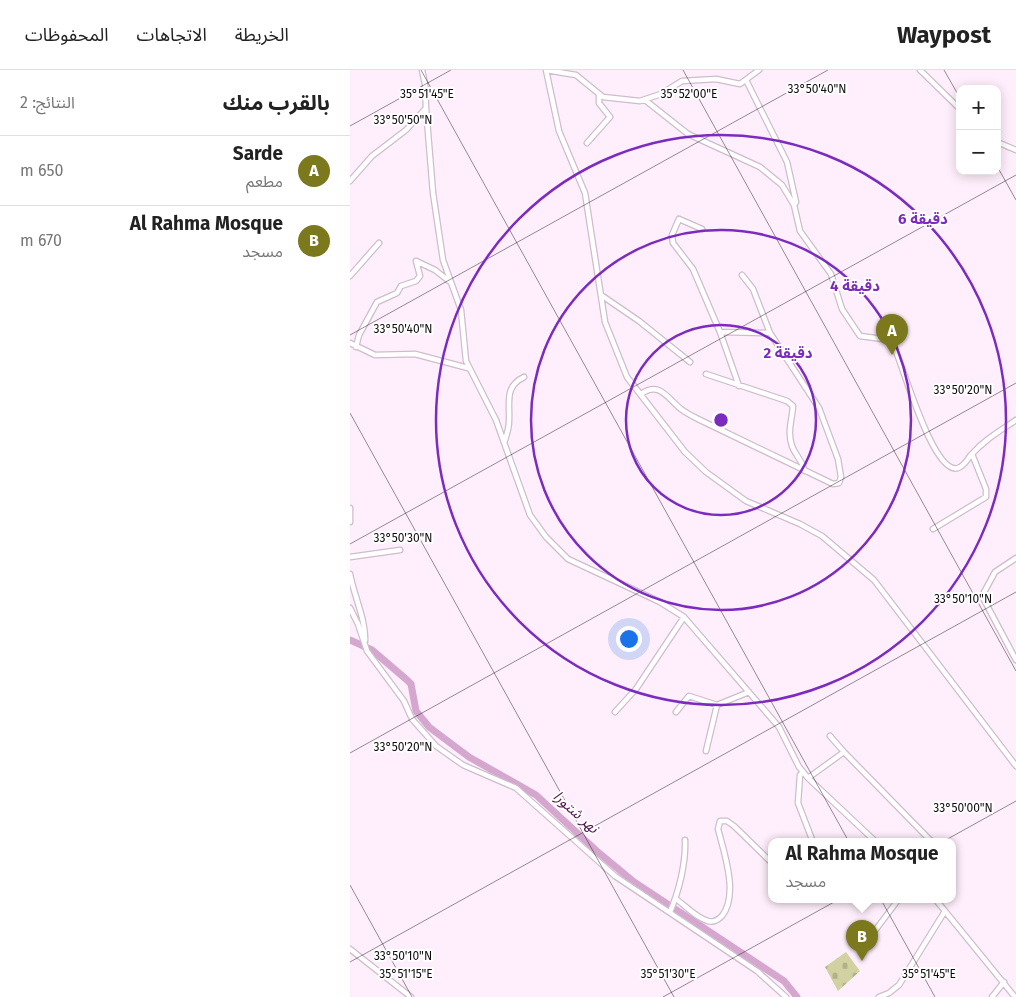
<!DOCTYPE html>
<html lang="ar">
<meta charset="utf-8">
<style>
:root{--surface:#fff;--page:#f6f6f6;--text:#222;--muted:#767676;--line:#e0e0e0;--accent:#7b781e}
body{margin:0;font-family:"Fira Sans","Noto Sans Arabic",sans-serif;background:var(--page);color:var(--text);direction:rtl}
.controls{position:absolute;right:15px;top:15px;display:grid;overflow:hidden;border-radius:10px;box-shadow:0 2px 12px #0003}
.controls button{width:45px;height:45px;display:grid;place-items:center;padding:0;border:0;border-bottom:1px solid var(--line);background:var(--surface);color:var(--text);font:25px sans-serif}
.you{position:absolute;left:278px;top:568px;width:18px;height:18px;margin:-12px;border:4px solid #fff;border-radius:50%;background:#1a73e8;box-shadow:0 0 0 8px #1a73e833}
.badge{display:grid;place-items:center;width:32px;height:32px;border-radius:50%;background:var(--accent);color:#fff;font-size:16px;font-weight:700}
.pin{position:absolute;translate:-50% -41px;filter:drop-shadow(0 1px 2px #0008)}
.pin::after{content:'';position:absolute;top:26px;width:18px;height:15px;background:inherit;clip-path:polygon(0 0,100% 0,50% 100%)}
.popup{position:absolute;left:418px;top:768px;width:188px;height:65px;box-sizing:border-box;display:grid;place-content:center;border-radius:10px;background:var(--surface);filter:drop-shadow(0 1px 4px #0005);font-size:16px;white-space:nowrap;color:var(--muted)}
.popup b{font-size:19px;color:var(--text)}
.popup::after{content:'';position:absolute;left:50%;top:100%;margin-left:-10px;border:10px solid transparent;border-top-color:var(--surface)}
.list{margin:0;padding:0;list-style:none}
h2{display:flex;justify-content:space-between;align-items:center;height:65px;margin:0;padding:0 20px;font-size:21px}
h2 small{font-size:16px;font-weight:400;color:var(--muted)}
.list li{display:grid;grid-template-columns:32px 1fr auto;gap:15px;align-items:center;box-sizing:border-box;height:70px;padding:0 20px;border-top:1px solid var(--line)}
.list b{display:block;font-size:19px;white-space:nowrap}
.list p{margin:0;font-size:16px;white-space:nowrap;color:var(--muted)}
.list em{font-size:16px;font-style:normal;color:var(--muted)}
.map{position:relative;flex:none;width:666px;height:927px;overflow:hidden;direction:ltr}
header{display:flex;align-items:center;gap:30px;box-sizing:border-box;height:70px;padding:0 25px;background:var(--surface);border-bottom:1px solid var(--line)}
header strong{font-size:24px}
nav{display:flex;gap:28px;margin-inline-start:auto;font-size:18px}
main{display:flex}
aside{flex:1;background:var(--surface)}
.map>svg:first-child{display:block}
.cemetery{fill:url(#cemetery-stones)}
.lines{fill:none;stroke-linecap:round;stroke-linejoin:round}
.river{stroke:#d5a7cf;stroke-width:7}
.minor-casing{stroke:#cfbccc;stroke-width:7}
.minor{stroke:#fff;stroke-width:4.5}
.ticks{fill:none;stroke:#120c11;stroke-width:1;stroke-opacity:0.45}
.ring{fill:none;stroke:#7b2cbf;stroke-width:2.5}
.labels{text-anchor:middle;stroke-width:4;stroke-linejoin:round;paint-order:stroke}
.water-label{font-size:15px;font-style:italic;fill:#521c4e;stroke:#fff}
.ticks-label{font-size:12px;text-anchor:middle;fill:#120c11;stroke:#fff;stroke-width:4;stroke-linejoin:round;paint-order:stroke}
.centre{fill:#7b2cbf;stroke:#fff;stroke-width:2.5}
.ring-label{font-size:15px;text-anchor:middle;font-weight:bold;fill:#7b2cbf;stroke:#fff;stroke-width:4;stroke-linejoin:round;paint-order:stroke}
</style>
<header>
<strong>Waypost</strong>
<nav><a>الخريطة</a><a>الاتجاهات</a><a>المحفوظات</a></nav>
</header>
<main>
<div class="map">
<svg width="666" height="927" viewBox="0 0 666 927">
<defs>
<pattern id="cemetery-stones" width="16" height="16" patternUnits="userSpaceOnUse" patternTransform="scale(1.25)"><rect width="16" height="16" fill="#d1d1a1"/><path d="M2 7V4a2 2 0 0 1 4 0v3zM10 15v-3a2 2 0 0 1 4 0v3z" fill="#b2b28a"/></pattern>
</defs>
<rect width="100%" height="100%" fill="#ffeffc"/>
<path class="cemetery" d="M496,882L510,901L488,921L475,897Z"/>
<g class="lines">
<path class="river" d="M0,570L22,580L57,610L61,614L66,641L79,657L119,687L186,725L249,783L284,812L434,911L447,927"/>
<defs>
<path id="minor" d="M72,0L75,14L76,38
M196,0L209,61L235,123L255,252L277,307L335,382L356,402L396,431L450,454L472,466L524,510L666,696
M196,0L226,5L253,27L290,31L311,24L332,11L366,9L390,14L409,0
M570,0L610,39
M396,10L437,92L446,132L444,135
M295,30L338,64L410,97L432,115L444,135L450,161L481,204L492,239L510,266L533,269L543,274C552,292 583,406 608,398C614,396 617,390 621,385C634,370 650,361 666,350
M647,72L666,80
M237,73L260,47L249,33V25
M0,111L22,86L56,60L76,38L83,123L93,190L111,240L116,291L146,350L180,445L196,467L218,489L310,532L334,547L429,657L449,697L458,708L526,772
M352,159L329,149L322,165L323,173L343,199L370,262L420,263
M0,206L29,173
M251,225L289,251L340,292
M370,262L389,316
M0,273L25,285L65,284L118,298
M6,277L9,265L27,232L47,223L51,216L66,211L70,206L66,191L85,200L99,211
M356,304L437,331L443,336C442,350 437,362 442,376C445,385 451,388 455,401
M291,324C310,311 317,328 331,339C336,343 342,346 348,349L483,414L489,413L491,407L488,389L469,338L420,263L403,219L392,205
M155,370C157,364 159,358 159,351C160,332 154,317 174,307
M0,438V452
M583,459L636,427V419L622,384
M0,487L50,480
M666,488L645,502L632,526L666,590
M0,504C4,526 16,550 15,571
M0,538L8,554L17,581L54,631L62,649L86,676L113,695L166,718L265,806L407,901L436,927
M265,642L286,619L334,547
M326,642L339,626L367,635
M356,681L367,635L399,622
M494,682L582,772
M453,702L450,705L448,733L463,772
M458,708L494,682L480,666
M602,800V810
M326,829C336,836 346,848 358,851C364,853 368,850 372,846C389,825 374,782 368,759L370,751H377L384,756L422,793
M586,830L665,927
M320,842C329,821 336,793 335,770
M512,878L548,830
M0,879L61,927
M529,927L539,923L549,915L595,841
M642,927L654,912"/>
</defs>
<use href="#minor" class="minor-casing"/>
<use href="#minor" class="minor"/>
</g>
<path class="ticks" d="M71,0L585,927M333,0L666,601M594,0L610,28M0,56L101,0M647,96L666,130M0,265L478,0M0,343L324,927M0,474L666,105M0,683L666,313M0,815L62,927M0,892L666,522M313,927L666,731"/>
<g class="ring">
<circle cx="371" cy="350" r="95"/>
<circle cx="371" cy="350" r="190"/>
<circle cx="371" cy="350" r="285"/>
</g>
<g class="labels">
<g class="water-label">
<text transform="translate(226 742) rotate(42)" y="5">نهر شتورا</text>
</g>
</g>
<g class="ticks-label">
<text x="467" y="23">33°50'40"N</text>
<text x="77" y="28">35°51'45"E</text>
<text x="339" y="28">35°52'00"E</text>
<text x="53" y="54">33°50'50"N</text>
<text x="53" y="263">33°50'40"N</text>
<text x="613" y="324">33°50'20"N</text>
<text x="53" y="472">33°50'30"N</text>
<text x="613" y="533">33°50'10"N</text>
<text x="53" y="681">33°50'20"N</text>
<text x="613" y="742">33°50'00"N</text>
<text x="53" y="890">33°50'10"N</text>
<text x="56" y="908">35°51'15"E</text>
<text x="318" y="908">35°51'30"E</text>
<text x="579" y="908">35°51'45"E</text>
</g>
<circle cx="371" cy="350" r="8" class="centre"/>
<g class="ring-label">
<text x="573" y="154">6 دقيقة</text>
<text x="505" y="221">4 دقيقة</text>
<text x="438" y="288">2 دقيقة</text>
</g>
</svg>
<div class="controls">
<button>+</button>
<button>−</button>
</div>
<div class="you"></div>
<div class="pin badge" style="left:542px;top:285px">A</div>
<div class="pin badge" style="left:512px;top:891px">B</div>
<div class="popup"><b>Al Rahma Mosque</b>مسجد</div>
</div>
<aside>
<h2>بالقرب منك<small>النتائج: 2</small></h2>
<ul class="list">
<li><span class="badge">A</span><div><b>Sarde</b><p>مطعم</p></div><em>650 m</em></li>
<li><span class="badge">B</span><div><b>Al Rahma Mosque</b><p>مسجد</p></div><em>670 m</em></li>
</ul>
</aside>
</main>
